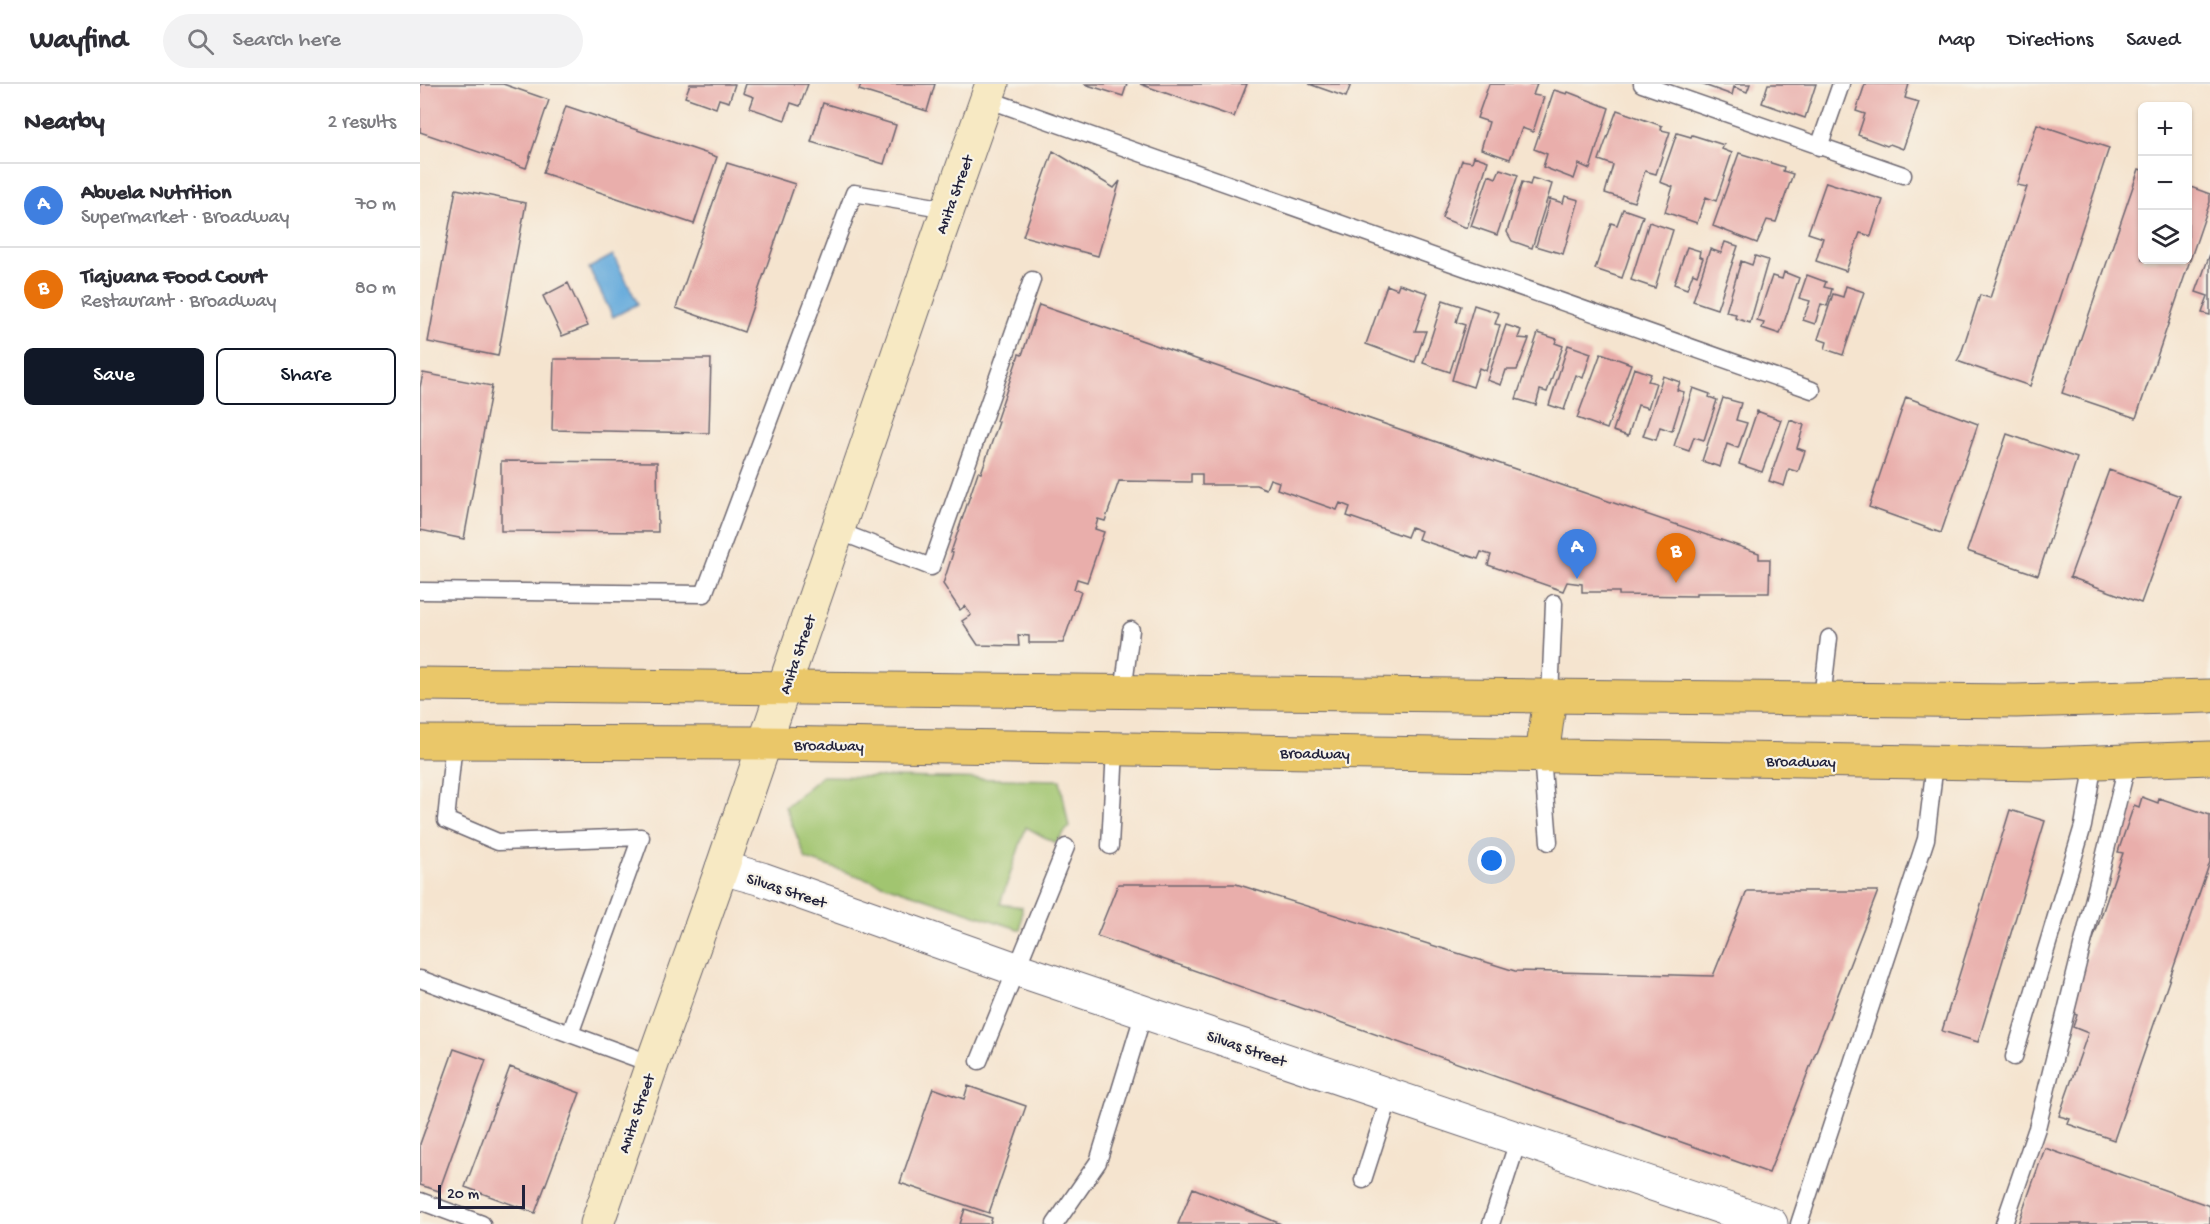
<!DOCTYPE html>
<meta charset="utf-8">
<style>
:root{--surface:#fff;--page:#f2f2f3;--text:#2b2b33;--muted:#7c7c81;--line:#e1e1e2;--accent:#111827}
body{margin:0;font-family:"Gochi Hand",sans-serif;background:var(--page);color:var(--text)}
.controls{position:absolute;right:18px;top:18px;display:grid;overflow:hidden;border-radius:9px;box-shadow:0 2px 4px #0004}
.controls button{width:54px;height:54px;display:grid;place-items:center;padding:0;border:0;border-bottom:2px solid var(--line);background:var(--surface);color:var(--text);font:30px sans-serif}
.scale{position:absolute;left:18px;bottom:15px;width:87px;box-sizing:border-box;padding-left:6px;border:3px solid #22223b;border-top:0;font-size:16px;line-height:21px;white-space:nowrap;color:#22223b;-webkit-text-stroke:4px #f7f3e8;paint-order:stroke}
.you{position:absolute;left:1072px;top:777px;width:21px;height:21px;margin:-15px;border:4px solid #fff;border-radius:50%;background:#1a73e8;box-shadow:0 0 0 9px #1a73e833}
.badge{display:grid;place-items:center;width:39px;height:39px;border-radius:50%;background:var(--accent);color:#fff;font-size:20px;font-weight:700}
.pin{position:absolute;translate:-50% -50px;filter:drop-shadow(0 2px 3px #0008)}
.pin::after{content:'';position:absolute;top:32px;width:21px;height:18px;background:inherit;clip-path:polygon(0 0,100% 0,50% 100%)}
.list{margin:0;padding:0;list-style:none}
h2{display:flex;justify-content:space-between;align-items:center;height:78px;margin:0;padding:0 24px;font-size:26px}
h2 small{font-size:20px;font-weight:400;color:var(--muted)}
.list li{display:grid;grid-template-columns:39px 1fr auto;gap:18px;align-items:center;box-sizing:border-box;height:84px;padding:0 24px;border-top:2px solid var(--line)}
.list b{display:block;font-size:22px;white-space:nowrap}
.list p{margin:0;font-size:20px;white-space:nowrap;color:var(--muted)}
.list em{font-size:20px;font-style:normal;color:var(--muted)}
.actions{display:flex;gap:12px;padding:18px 24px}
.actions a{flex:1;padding:14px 0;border:2px solid var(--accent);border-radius:9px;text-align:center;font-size:21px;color:var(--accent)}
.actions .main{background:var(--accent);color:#fff}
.icon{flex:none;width:33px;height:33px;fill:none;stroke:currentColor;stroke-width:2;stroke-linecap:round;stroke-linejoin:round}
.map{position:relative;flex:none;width:1790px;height:1140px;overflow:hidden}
header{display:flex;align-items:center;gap:36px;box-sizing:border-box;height:84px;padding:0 30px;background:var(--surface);border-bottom:2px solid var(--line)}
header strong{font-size:28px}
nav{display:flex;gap:33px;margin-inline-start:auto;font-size:21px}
.search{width:420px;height:54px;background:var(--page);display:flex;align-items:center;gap:15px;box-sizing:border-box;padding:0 21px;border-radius:33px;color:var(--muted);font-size:22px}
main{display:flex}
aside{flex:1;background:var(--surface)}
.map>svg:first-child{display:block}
.green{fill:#a1c56f;stroke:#627455;stroke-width:1.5}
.water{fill:#66abdc;stroke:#44668c;stroke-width:1.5}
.building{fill:#e9aeab}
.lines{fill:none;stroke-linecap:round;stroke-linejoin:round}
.lane-casing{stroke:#6c666f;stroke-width:19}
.street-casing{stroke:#6c666f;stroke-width:35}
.secondary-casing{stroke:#6c666f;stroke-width:35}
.primary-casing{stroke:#6c666f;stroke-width:35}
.lane{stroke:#fff;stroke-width:16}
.street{stroke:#fff;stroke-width:33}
.secondary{stroke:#f7e9c3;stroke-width:33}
.primary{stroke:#eac769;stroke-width:33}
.labels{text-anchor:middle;stroke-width:4.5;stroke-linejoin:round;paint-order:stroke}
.street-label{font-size:16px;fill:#22223b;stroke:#f7f3e8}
</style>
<header>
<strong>Wayfind</strong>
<div class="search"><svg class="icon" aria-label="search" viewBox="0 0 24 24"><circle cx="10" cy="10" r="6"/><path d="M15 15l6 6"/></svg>Search here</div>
<nav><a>Map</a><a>Directions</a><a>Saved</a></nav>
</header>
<main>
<aside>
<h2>Nearby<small>2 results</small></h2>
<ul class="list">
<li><span class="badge" style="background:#3f7fe0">A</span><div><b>Abuela Nutrition</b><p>Supermarket · Broadway</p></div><em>70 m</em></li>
<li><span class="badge" style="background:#e8710a">B</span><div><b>Tiajuana Food Court</b><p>Restaurant · Broadway</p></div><em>80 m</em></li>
</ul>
<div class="actions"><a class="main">Save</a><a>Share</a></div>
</aside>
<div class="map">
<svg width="1790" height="1140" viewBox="0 0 1790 1140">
<rect width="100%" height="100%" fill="#f7f3e8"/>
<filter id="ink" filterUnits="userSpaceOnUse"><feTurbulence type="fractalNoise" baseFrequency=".0167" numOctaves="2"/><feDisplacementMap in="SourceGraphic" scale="12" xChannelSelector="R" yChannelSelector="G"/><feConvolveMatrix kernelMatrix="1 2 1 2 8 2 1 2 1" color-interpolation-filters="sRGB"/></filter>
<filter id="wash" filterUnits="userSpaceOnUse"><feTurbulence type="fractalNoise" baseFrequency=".008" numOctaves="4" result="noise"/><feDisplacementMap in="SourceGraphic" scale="24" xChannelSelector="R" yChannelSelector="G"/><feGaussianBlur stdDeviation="1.35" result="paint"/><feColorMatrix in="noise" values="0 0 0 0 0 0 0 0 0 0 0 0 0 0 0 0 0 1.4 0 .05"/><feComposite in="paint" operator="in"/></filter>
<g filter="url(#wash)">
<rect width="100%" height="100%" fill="#f5e4cf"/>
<path class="green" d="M402,692L640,696L649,743L635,759L606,743L580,820L602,823L601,846L386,775L365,723Z"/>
<path class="water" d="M193,171L218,220L193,233L169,184Z"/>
<g id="blocks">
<path class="building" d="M0,0H83L129,16L106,84L0,48Z
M270,0H315L309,18L299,15L296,24L265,13Z
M326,0H388L380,22L371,19L365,36L330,24L334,13L323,9Z
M441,0H515L507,27L439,6Z
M664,0H707L703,12Z
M720,0H827L814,33Z
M889,0H931L926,13Z
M1069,0H1117L1113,11L1124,13L1113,48L1102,44L1090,75L1061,65L1069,38L1057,34Z
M1281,0H1330L1327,8L1314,3L1312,11Z
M1348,0H1396L1385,34L1342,19Z
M1445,0H1489L1485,14L1499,18L1483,65L1470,60L1467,62L1438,51L1445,30L1436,27Z
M1134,6L1147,10L1148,8L1189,24L1170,85L1159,80L1154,95L1123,83L1127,70L1114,65Z
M403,19L476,41L464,80L391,58Z
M146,22L297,73L274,140L123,89Z
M1197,26L1242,42L1241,46L1250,48L1236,90L1225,87L1214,118L1185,109L1193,81L1179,76Z
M1617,40L1689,64L1610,302L1537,277L1541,270L1560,211L1570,214L1607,103L1597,101Z
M1257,49L1271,53L1272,51L1304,61L1302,65L1312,69L1296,117L1286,113L1277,139L1245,128L1253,103L1240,98Z
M633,67L694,104L700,97L678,172L603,152Z
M1319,69L1364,83L1363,87L1373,90L1356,138L1347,136L1337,159L1293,142Z
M1054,72L1068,77L1047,144L1022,134L1042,76L1052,78Z
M307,79L375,100L324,248L256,224Z
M1080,85L1098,91L1077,151L1051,142L1069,91L1076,94Z
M1719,85L1722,86V176H1768V102L1790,110V118L1716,334L1642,309Z
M1112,94L1132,100L1112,164L1092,157L1087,148L1102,98L1110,101Z
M1406,98L1463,116L1451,152L1440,149L1426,187L1396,177L1403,154L1388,149Z
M36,105L106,119L78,272L8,258Z
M1145,112L1159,116L1143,170L1116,162L1130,115L1143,119Z
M1203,125L1223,132L1202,194L1175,185L1191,139L1197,141Z
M1229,138L1253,146L1235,204L1211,196Z
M1305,158L1318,162L1297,225L1273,217L1290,165L1301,169Z
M1267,163L1280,167L1279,172L1283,174L1277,191L1273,189L1267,205L1254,200Z
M1790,170V231L1782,229L1788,212L1776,208Z
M1335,172L1348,176L1330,239L1315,234L1316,230L1306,228L1321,177L1332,181Z
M1364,188L1379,194L1360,250L1342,244L1344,239L1337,237L1352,192L1362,195Z
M1387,191L1406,198L1404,203L1412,205L1407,222L1401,220L1395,240L1383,236L1390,217L1379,214Z
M148,199L168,242L142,252L123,212Z
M979,200L1008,209L995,247H1006L995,278L946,260L967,201L977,205Z
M1426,202L1444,208L1423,271L1405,265L1407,258L1398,255L1413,210L1423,213Z
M1023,216L1041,222L1036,238L1045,241L1030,288L1003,279Z
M619,221L1339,469V475H1350L1349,509H1276V512L1199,511V508H1162V500L1147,498L1143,507L1068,481L1071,471L1061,468L1058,475L998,455L1001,447L991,443L987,453L927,432L930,423L920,419L917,426L857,405L859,398L850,395L846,405L836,401H782V390H771V398L699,397L685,437L678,435L675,445L684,448L667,498L657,495L654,505L661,508L643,559H609V552L598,551L599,562L558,561L542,537L551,531L545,522L540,526L523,500L533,469L531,468L558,388L561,389L579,338L576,337L599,270L602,271Z
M1054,221L1079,229L1075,240L1080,241L1066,287L1059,284L1053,303L1032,296Z
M1086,241L1101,246L1098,254L1109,255L1097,286H1086L1081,301L1067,296Z
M1118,249L1137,255L1135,259L1143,262L1127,308L1120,306L1116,321L1096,315Z
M1148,261L1171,269L1163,294L1156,291L1144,326L1129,321Z
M1181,269L1211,280L1187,345L1157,334Z
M134,275H291L289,349L132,346Z
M1214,284L1231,290L1228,297L1236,299L1228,324L1218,321L1208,352L1193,347Z
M3,289L72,302L44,455L0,446V303Z
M1243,292L1260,298L1257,306L1264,308L1252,347L1240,343L1236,356L1223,352Z
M1273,304L1290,310L1289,313L1297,316L1284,356L1274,353L1269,367L1254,362Z
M1486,313L1558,340L1521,449L1449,423Z
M1303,314L1321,319L1316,336L1327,339L1318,364L1307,360L1300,383L1282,377Z
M1337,327L1361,336L1342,388L1319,380Z
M1370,336L1384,341L1377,364L1385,367L1378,388L1369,385L1364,402L1349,397Z
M1587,350L1657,374L1618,491L1547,467Z
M81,377L237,378L238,448L81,447Z
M1689,386L1760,412L1721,519L1650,493Z
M1722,713L1738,719L1739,714L1790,731V778L1694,1056L1648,1040L1650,1035L1639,1032L1668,949L1653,943L1657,931L1648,928L1703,769L1698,768L1714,721L1719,723Z
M1590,726L1625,737L1558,958L1522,947Z
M698,800H816L1095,887L1293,892L1327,807H1458L1349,1089L677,852Z
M34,965L66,976L19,1107L0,1101V1060Z
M90,983L160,1009L115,1129L45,1103Z
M548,1002L606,1022L569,1129L480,1099L513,1004L544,1015Z
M1625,1064L1790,1122V1140H1598Z
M773,1104L861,1140H758Z
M545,1125L572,1134L570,1140H540Z"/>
</g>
</g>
<g filter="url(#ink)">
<use href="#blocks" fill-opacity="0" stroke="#6c666f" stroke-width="1.5"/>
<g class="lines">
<defs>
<path id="lane" d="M1222,0L1483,91
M567,15L1392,306
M1399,63L1421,0
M418,447L511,483L612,196
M0,507L284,510L434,109L527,125
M703,609L711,546
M1130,613L1134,519
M1402,615L1409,554
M34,658L26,736L78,758L221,753L150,950
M1122,672L1129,758
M690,762L695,665
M0,895L232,980
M1594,973L1663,742L1674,678
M559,977L646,763
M943,1096L970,1012
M0,1117L62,1140
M635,1140L678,1078L724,928
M1071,1140L1099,1054
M1379,1140L1506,755L1515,679
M1584,1140L1617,1044L1708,677"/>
<path id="street" d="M302,784L342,795L596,885L1351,1140"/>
<path id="secondary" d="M177,1140L232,980L302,784L515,162L572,0"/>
<path id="primary" d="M0,600L1596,617L1790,612
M0,658L346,659L1623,680L1790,674
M1122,672L1130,613"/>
</defs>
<use href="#lane" class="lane-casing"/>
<use href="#street" class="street-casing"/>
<use href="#secondary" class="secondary-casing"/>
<use href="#primary" class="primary-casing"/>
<use href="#lane" class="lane"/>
<use href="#street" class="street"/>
<use href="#secondary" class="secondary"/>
<use href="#primary" class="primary"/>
</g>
</g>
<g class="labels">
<g class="street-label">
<text transform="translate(533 110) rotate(-70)" y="6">Anita Street</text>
<text transform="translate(376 570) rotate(-71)" y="6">Anita Street</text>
<text transform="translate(409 660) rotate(1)" y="6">Broadway</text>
<text transform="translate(895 668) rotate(1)" y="6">Broadway</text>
<text transform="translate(1381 676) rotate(1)" y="6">Broadway</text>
<text transform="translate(367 805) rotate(18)" y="6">Silvas Street</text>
<text transform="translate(827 963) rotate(19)" y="6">Silvas Street</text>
<text transform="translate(215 1029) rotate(-71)" y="6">Anita Street</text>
</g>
</g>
</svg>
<div class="controls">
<button>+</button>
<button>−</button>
<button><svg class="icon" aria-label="layers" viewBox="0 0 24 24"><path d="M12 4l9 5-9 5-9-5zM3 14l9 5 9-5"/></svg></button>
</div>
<div class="scale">20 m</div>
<div class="you"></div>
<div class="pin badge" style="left:1157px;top:495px;background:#3f7fe0">A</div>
<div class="pin badge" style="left:1256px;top:499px;background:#e8710a">B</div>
</div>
</main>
